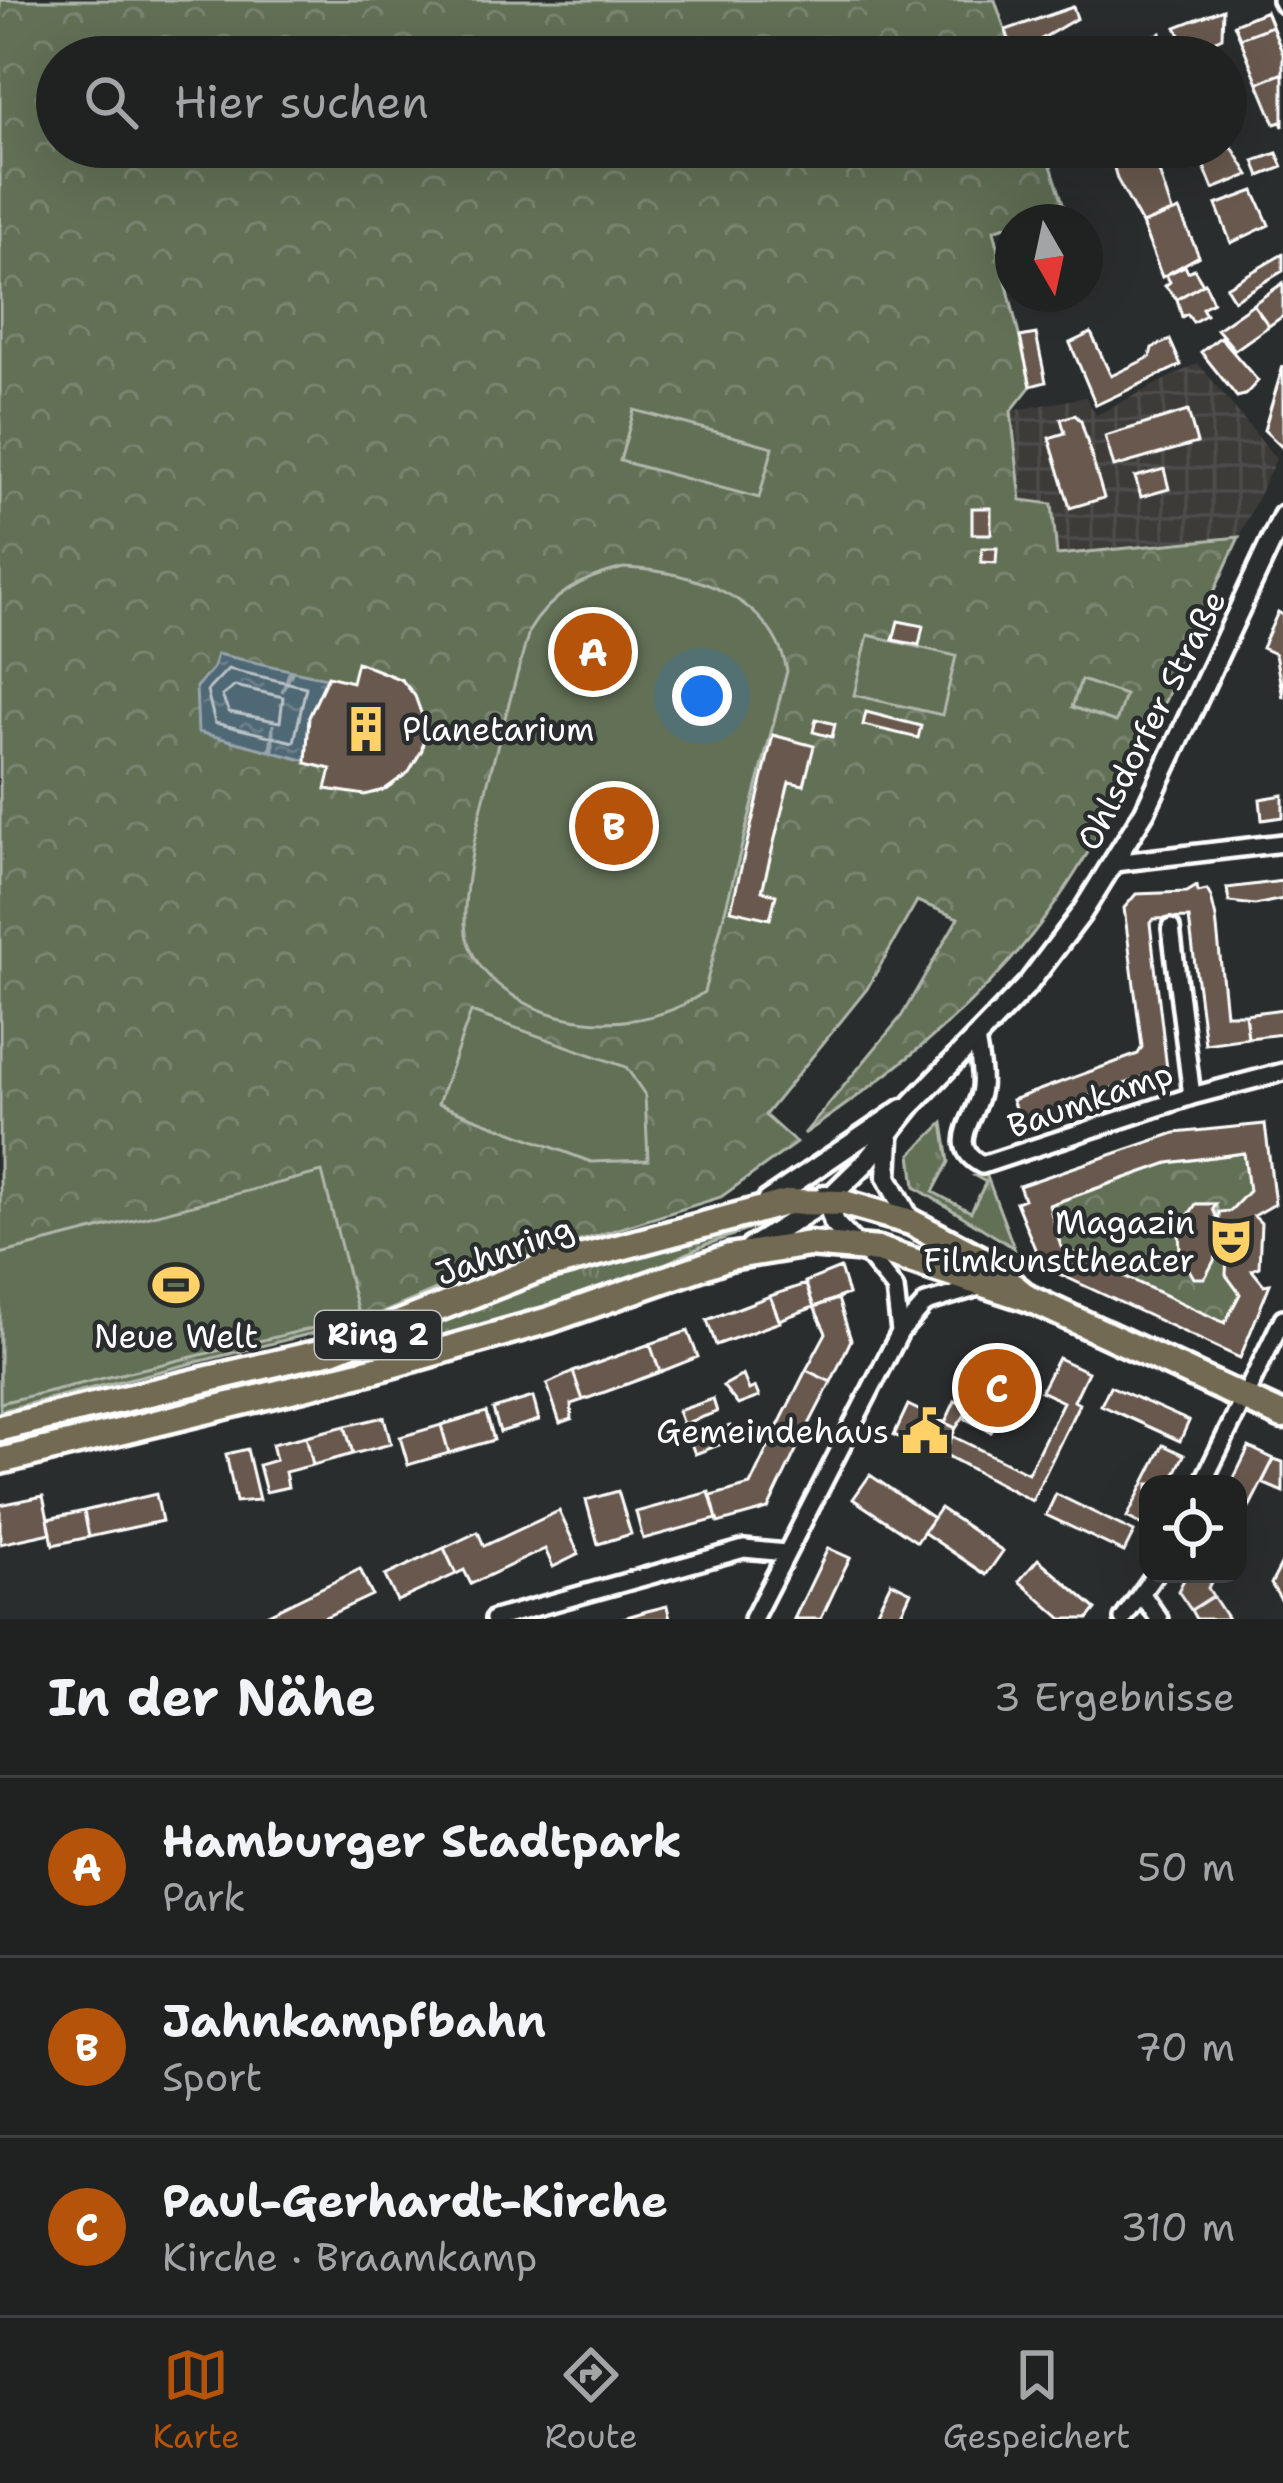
<!DOCTYPE html>
<html lang="de">
<meta charset="utf-8">
<style>
:root{--surface:#202222;--page:#282a2a;--text:#f1f3f6;--muted:#a2a4a5;--line:#3d3f40;--accent:#b45309}
body{margin:0;font-family:"Shantell Sans",sans-serif;background:var(--page);color:var(--text)}
.controls{position:absolute;right:36px;bottom:36px;display:grid;overflow:hidden;border-radius:24px;box-shadow:0 12px 48px #0002}
.controls button{width:108px;height:108px;display:grid;place-items:center;padding:0;border:0;border-bottom:3px solid var(--line);background:var(--surface);color:var(--text);font:60px sans-serif}
.compass{position:absolute;left:995px;top:204px;width:108px;height:108px;border-radius:50%;background:var(--surface);box-shadow:0 12px 48px #0002;rotate:171deg}
.you{position:absolute;left:702px;top:696px;width:42px;height:42px;margin:-30px;border:9px solid #fff;border-radius:50%;background:#1a73e8;box-shadow:0 0 0 18px #1a73e833}
.badge{display:grid;place-items:center;width:78px;height:78px;border-radius:50%;background:var(--accent);color:#fff;font-size:39px;font-weight:700}
.pin{position:absolute;translate:-50% -50%;border:6px solid #fff;box-shadow:0 3px 12px #0006}
.list{margin:0;padding:0;list-style:none}
h2{display:flex;justify-content:space-between;align-items:center;height:156px;margin:0;padding:0 48px;font-size:51px}
h2 small{font-size:39px;font-weight:400;color:var(--muted)}
.list li{display:grid;grid-template-columns:78px 1fr auto;gap:36px;align-items:center;box-sizing:border-box;height:180px;padding:0 48px;border-top:3px solid var(--line)}
.list b{display:block;font-size:45px;white-space:nowrap}
.list p{margin:0;font-size:39px;white-space:nowrap;color:var(--muted)}
.list em{font-size:39px;font-style:normal;color:var(--muted)}
.icon{flex:none;width:66px;height:66px;fill:none;stroke:currentColor;stroke-width:2;stroke-linecap:round;stroke-linejoin:round}
.map{position:relative;flex:none;width:1283px;height:1619px;overflow:hidden}
.search{position:absolute;background:var(--surface);box-shadow:0 12px 48px #0002;left:36px;right:36px;top:36px;height:132px;display:flex;align-items:center;gap:30px;box-sizing:border-box;padding:0 42px;border-radius:66px;color:var(--muted);font-size:45px}
.sheet{height:696px;background:var(--surface)}
nav{display:flex;justify-content:space-around;align-items:center;box-sizing:border-box;height:168px;border-top:3px solid var(--line);background:var(--surface);font-size:33px;color:var(--muted)}
nav a{display:grid;justify-items:center;gap:6px}
nav .on{color:var(--accent)}
.map>svg:first-child{display:block}
.industrial{fill:url(#industrial-grid)}
.grass{fill:url(#grass-tufts);stroke:#b0b7ab;stroke-width:3}
.park{fill:url(#park-crowns);stroke:#b0b7ab;stroke-width:3}
.pitch{fill:#626f57;stroke:#b0b7ab;stroke-width:3}
.water{fill:url(#water-ripples);stroke:#96a4ac;stroke-width:3}
.lines{fill:none;stroke-linecap:round;stroke-linejoin:round}
.shore{stroke:#b9c2c7;stroke-width:3}
.building{fill:#67594e;stroke:#fff;stroke-width:3;fill-rule:evenodd}
.minor-casing{stroke:#fff;stroke-width:24}
.tertiary-casing{stroke:#fff;stroke-width:27}
.primary-casing{stroke:#fff;stroke-width:33}
.minor{stroke:#2a2d2e;stroke-width:15}
.tertiary{stroke:#2a2d2e;stroke-width:18}
.primary{stroke:#736b52;stroke-width:24}
.labels{text-anchor:middle;stroke-width:9;stroke-linejoin:round;paint-order:stroke}
.shield{fill:#2a2d2e;stroke:#bfc0c0;stroke-width:3}
.shield-label{font-size:30px;font-weight:bold;fill:#fff}
.street-label{font-size:33px;fill:#fff;stroke:#2a2d2e}
.poi-label{font-size:33px;fill:#fff;stroke:#2a2d2e;text-anchor:end}
</style>
<div class="map">
<svg width="1283" height="1619" viewBox="0 0 1283 1619">
<defs>
<pattern id="industrial-grid" width="8" height="8" patternUnits="userSpaceOnUse" patternTransform="scale(3)"><rect width="8" height="8" fill="#3c3a38"/><path d="M0 4h8M4 0v8" fill="none" stroke="#504e4c"/></pattern>
<pattern id="grass-tufts" width="24" height="20" patternUnits="userSpaceOnUse" patternTransform="scale(3)"><rect width="24" height="20" fill="#626f57"/><path d="M3 7l-1-3M5 7V3M7 7l1-3M15 17l-1-3M17 17v-4M19 17l1-3" fill="none" stroke="#7a8570"/></pattern>
<pattern id="park-crowns" width="20" height="18" patternUnits="userSpaceOnUse" patternTransform="scale(3)"><rect width="20" height="18" fill="#626f57"/><path d="M2 6a3 3 0 1 1 6 0M12 15a3 3 0 1 1 6 0" fill="none" stroke="#7a8570"/></pattern>
<pattern id="water-ripples" width="26" height="14" patternUnits="userSpaceOnUse" patternTransform="scale(3)"><rect width="26" height="14" fill="#506774"/><path d="M2 4q2-2 4 0t4 0M15 11q2-2 4 0t4 0" fill="none" stroke="#6a7e89"/></pattern>
</defs>
<rect width="100%" height="100%" fill="#2a2d2e"/>
<filter id="ink" filterUnits="userSpaceOnUse"><feTurbulence type="fractalNoise" baseFrequency=".00833" numOctaves="2"/><feDisplacementMap in="SourceGraphic" scale="24" xChannelSelector="R" yChannelSelector="G"/><feConvolveMatrix kernelMatrix="1 2 1 2 8 2 1 2 1" color-interpolation-filters="sRGB"/></filter>
<g filter="url(#ink)">
<path class="industrial" d="M1198,363L1276,459L1239,537L1057,555L1021,501L1011,411L1086,397L1096,415Z"/>
<path class="grass" d="M943,1123L949,1162L933,1192L971,1212L986,1182L975,1176L986,1174L1014,1248L915,1187L911,1154Z
M781,1218L705,1245L625,1283L353,1364L0,1448V1441L337,1362L597,1263Z"/>
<path class="park" d="M0,0H995L1014,57H57V147H1045L1064,206L994,230L1031,386L1011,411L1021,500L1052,504L1057,555L1239,537C1180,663 1118,828 1031,936C968,1015 887,1077 804,1134L901,1017L958,918L917,901L867,989L765,1115L796,1143L721,1197L471,1275L366,1320L0,1411Z
M1244,1153L1249,1191L1219,1223L1216,1204H1196C1175,1231 1180,1244 1190,1274L1205,1270L1217,1255H1227L1240,1294L1225,1323L1061,1247L1050,1205L1168,1163Z"/>
<path class="pitch" d="M634,410L773,447L759,498L620,461Z
M624,568C691,571 772,596 787,671L704,992C664,1021 610,1028 563,1017C524,1008 477,979 467,938C453,880 512,698 529,631C551,595 582,577 624,568Z
M868,635L956,656L942,715L854,695Z
M1081,680L1125,695L1116,722L1072,707Z
M471,1012L626,1067L645,1095L648,1160L591,1162L438,1104Z
M322,1172L359,1317L0,1403V1254Z"/>
<path class="water" d="M217,654L290,670L282,692L293,671L327,678L309,720L307,761L273,752V724L270,751L198,732L196,687L213,668Z"/>
<g class="lines">
<path class="shore" d="M228,669L306,687L294,742L215,723L207,691Z
M235,686L283,697L280,722L229,712L222,696Z"/>
</g>
<path class="building" d="M1073,7L1077,18L1014,55L1006,30Z
M1223,9L1222,37L1188,52L1176,27Z
M1266,11L1272,26L1240,38L1234,24Z
M1272,26L1283,54V73L1258,83L1240,38Z
M1161,33L1166,57H1120L1117,50Z
M1227,54L1235,74L1226,80V57H1213Z
M1283,73V127L1281,122L1275,124L1258,83Z
M1151,147L1172,212L1142,224L1117,179L1110,152Z
M1232,147L1249,175L1213,189L1203,164Z
M1277,153L1283,167L1260,176L1254,161Z
M1254,191L1269,225L1231,243L1216,205Z
M1064,206L1070,222H1017Z
M1179,210L1199,256L1162,277L1142,224Z
M1283,254V271L1234,300L1226,287Z
M1185,266L1188,272L1194,269L1203,284L1177,299L1165,286L1170,282L1166,275Z
M1205,283L1213,302L1202,308L1206,315L1193,322L1187,314L1182,317L1177,299Z
M1283,283V316L1269,326L1253,304Z
M1253,304L1269,326L1235,350L1217,329Z
M1091,333L1111,376L1150,357L1152,348L1170,340L1181,365L1096,405L1070,343Z
M1036,334L1046,382L1031,386L1020,337Z
M1220,337L1258,381L1245,395L1237,397L1201,352Z
M1283,366V448L1264,430Z
M1188,411L1197,443L1114,467L1105,436Z
M1075,415L1081,421L1104,498L1070,508L1049,438L1065,433L1061,419Z
M1164,469L1169,489L1141,497L1135,477Z
M972,508H991V534H972Z
M982,548H997L996,563L981,562Z
M1278,612L1283,615V698L1275,654L1262,648Z
M898,621L923,626L919,645L893,640Z
M357,662L402,680L415,696L425,724L422,750L409,772L384,790L365,795L326,789L331,769L306,763L309,717L328,676L352,682Z
M866,712L921,726L918,738L863,725Z
M816,719L835,724L832,737L813,732Z
M773,735L814,746L804,785L789,782L762,891L776,895L770,919L731,910Z
M1283,795V817L1262,820L1260,799Z
M1283,881V899L1255,905L1229,902L1227,888Z
M1197,886L1198,892L1207,890L1211,897L1216,918L1226,1014H1245L1248,1038L1205,1044L1189,918L1154,919L1150,923L1167,1069L1020,1121L1012,1100L1138,1054L1142,1047L1124,908L1136,894L1187,892Z
M1283,1009V1034L1248,1038L1245,1014Z
M1265,1124L1275,1204L1254,1216L1261,1223L1259,1267L1252,1270L1264,1285L1270,1284L1240,1358L1042,1266L1016,1202L1024,1199L1019,1186L1175,1133ZM1244,1153L1249,1191L1230,1211L1219,1212V1223L1213,1209L1216,1204H1196L1179,1230L1180,1254L1194,1278H1205L1217,1255H1227L1226,1275L1240,1294L1225,1323L1061,1247L1049,1205L1168,1163Z
M840,1268L848,1294L814,1307L805,1282Z
M806,1284L814,1307L779,1320L770,1296Z
M770,1296L780,1322L716,1345L707,1320Z
M838,1299L851,1340L831,1382L806,1370L826,1333L814,1307Z
M688,1331L698,1357L660,1372L650,1344Z
M650,1344L660,1372L583,1400L573,1372Z
M988,1350L1031,1370L991,1432L966,1419Z
M1058,1358L1088,1372L1074,1401L1079,1404L1032,1501L944,1454L952,1436L1028,1473L1063,1402L1041,1391Z
M806,1370L831,1382L801,1440L777,1428Z
M573,1372L583,1400L571,1404L572,1419L560,1423L547,1384Z
M743,1375L749,1390L755,1387L759,1397L738,1405L723,1386Z
M1110,1386L1189,1421L1180,1441L1101,1405Z
M533,1397L539,1420L500,1432L493,1409Z
M713,1399L717,1412L683,1424L678,1411Z
M955,1401L970,1407L956,1428L945,1423Z
M908,1405L956,1428L943,1457L894,1435Z
M486,1412L494,1440L449,1453L441,1425Z
M384,1417L391,1444L353,1454L345,1426Z
M441,1425L449,1453L408,1465L400,1437Z
M345,1426L353,1454L313,1465L306,1436Z
M730,1426L735,1439L695,1454L690,1441Z
M777,1428L801,1440L768,1509L718,1523L711,1496L750,1485Z
M306,1436L313,1465L285,1472L288,1487L266,1492L259,1465L276,1460L272,1444Z
M1163,1445L1184,1455L1170,1484H1148V1528L1127,1517Z
M1249,1447L1274,1459L1238,1529V1484H1231Z
M247,1449L259,1500L236,1502L226,1454Z
M1274,1459L1283,1462V1492L1262,1483Z
M870,1475L933,1518L917,1542L853,1499Z
M618,1491L631,1534L598,1544L586,1500Z
M709,1492L717,1519L643,1539L636,1512Z
M156,1494L162,1521L89,1537L84,1511Z
M1056,1494L1134,1532L1124,1552L1046,1515Z
M43,1496L51,1533L0,1544V1505Z
M940,1508L1003,1551L986,1575L923,1532Z
M84,1511L89,1537L53,1545L48,1519Z
M559,1511L579,1554L553,1567L545,1549L471,1584L464,1570L456,1574L444,1548L478,1532L484,1546Z
M444,1548L456,1574L397,1601L385,1576Z
M828,1548L850,1558L843,1572L821,1619H794Z
M1038,1559L1096,1609L1088,1619H1062L1019,1581Z
M1283,1561V1603L1271,1584Z
M360,1569L372,1595L321,1619H258Z
M1187,1574H1215L1208,1588L1213,1596L1191,1610L1178,1591Z
M891,1582L911,1592L905,1605L898,1619H873Z
M1213,1596L1228,1619H1196L1191,1610Z
M667,1606L670,1619H620L647,1611Z"/>
<g class="lines">
<defs>
<path id="minor" d="M1281,0L1283,4
M1114,863L1283,843
M1171,928L1192,1096
M976,1038C978,1054 983,1072 981,1088C978,1117 944,1145 982,1165L1192,1096L1283,1072
M864,1251L895,1289L900,1332
M1202,1484L1283,1318
M1144,1597L1159,1619
M494,1619L744,1549L786,1553
M753,1619L900,1332L926,1303L979,1287
M1123,1619L1155,1574"/>
<path id="tertiary" d="M889,1139L887,1177L911,1222
M825,1195L834,1223L855,1245
M767,1201L903,1109
M750,1248L826,1201L865,1163L913,1103L1028,984L1081,914L1145,811L1283,516"/>
<path id="primary" d="M0,1428L332,1350L535,1270L789,1202L844,1203L911,1222L979,1258L1023,1294
M0,1461L377,1369L549,1320L729,1257L809,1244L879,1250L1030,1299L1283,1416"/>
</defs>
<use href="#minor" class="minor-casing"/>
<use href="#tertiary" class="tertiary-casing"/>
<use href="#primary" class="primary-casing"/>
<use href="#minor" class="minor"/>
<use href="#tertiary" class="tertiary"/>
<use href="#primary" class="primary"/>
</g>
</g>
<defs>
<symbol id="building-bare" viewBox="-9 -9 18 18"><path d="M-4-6H4V6H1V3H-1V6H-4ZM-2.5-4.3h1.7v1.8h-1.7ZM.8-4.3h1.7v1.8H.8ZM-2.5-1h1.7V.8h-1.7ZM.8-1h1.7V.8H.8Z" fill="#ffd166" stroke="#2a2d2e" stroke-width="2.5" paint-order="stroke"/></symbol>
<symbol id="theatre-bare" viewBox="-9 -9 18 18"><path d="M-5-5.5Q0-4 5-5.5V0Q5 5 0 6Q-5 5-5 0ZM-3.3-2.5H-1v1.5H-3.3ZM1-2.5H3.3v1.5H1ZM-2.8 1Q0 5.5 2.8 1Z" fill="#ffd166" stroke="#2a2d2e" stroke-width="2.5" paint-order="stroke"/></symbol>
<symbol id="stadium-bare" viewBox="-9 -9 18 18"><path d="M0-5a6.5 5 0 1 0 0 10a6.5 5 0 1 0 0-10ZM-3.5-1.8h7v3.6h-7Z" fill="#ffd166" stroke="#2a2d2e" stroke-width="2.5" paint-order="stroke"/></symbol>
<symbol id="civic-bare" viewBox="-9 -9 18 18"><path d="M-.6-6.5H3V-4.5H.6V-3L4-1V1h2V6H-6V1h2V-1L-.6-3ZM-1.2 2.5V6h2.4V2.5Z" fill="#ffd166" stroke="#2a2d2e" stroke-width="2.5" paint-order="stroke"/></symbol>
</defs>
<g fill-rule="evenodd">
<use href="#building-bare" x="333" y="696" width="66" height="66"/>
<use href="#theatre-bare" x="1198" y="1208" width="66" height="66"/>
<use href="#stadium-bare" x="143" y="1252" width="66" height="66"/>
<use href="#civic-bare" x="892" y="1398" width="66" height="66"/>
</g>
<g class="labels">
<rect class="shield" x="315" y="1311" width="126" height="48" rx="9"/>
<g class="shield-label">
<text x="378" y="1345">Ring 2</text>
</g>
<g class="street-label">
<text transform="translate(1151 720) rotate(-63)" y="12">Ohlsdorfer Straße</text>
<text transform="translate(1090 1099) rotate(-19)" y="12">Baumkamp</text>
<text transform="translate(504 1250) rotate(-20)" y="12">Jahnring</text>
</g>
<g class="poi-label">
<text x="402" y="741" text-anchor="start">Planetarium</text>
<text x="1195" y="1234">Magazin<tspan x="1195" dy="38">Filmkunsttheater</tspan></text>
<text x="176" y="1348" text-anchor="middle">Neue Welt</text>
<text x="889" y="1443">Gemeindehaus</text>
</g>
</g>
</svg>
<div class="controls">
<button><svg class="icon" aria-label="locate" viewBox="0 0 24 24"><circle cx="12" cy="12" r="6"/><path d="M12 2v4M12 18v4M2 12h4M18 12h4"/></svg></button>
</div>
<svg class="compass" viewBox="-18 -18 36 36"><path d="M0-13l5 13h-10z" fill="#e53935"/><path d="M0 13l5-13h-10z" fill="#a2a4a5"/></svg>
<div class="you"></div>
<div class="pin badge" style="left:593px;top:652px">A</div>
<div class="pin badge" style="left:614px;top:826px">B</div>
<div class="pin badge" style="left:997px;top:1388px">C</div>
<div class="search"><svg class="icon" aria-label="search" viewBox="0 0 24 24"><circle cx="10" cy="10" r="6"/><path d="M15 15l6 6"/></svg>Hier suchen</div>
</div>
<section class="sheet">
<h2>In der Nähe<small>3 Ergebnisse</small></h2>
<ul class="list">
<li><span class="badge">A</span><div><b>Hamburger Stadtpark</b><p>Park</p></div><em>50 m</em></li>
<li><span class="badge">B</span><div><b>Jahnkampfbahn</b><p>Sport</p></div><em>70 m</em></li>
<li><span class="badge">C</span><div><b>Paul-Gerhardt-Kirche</b><p>Kirche · Braamkamp</p></div><em>310 m</em></li>
</ul>
</section>
<nav>
<a class="on"><svg class="icon" aria-label="map" viewBox="0 0 24 24"><path d="M3 6l6-2 6 2 6-2v14l-6 2-6-2-6 2zM9 4v14M15 6v14"/></svg>Karte</a>
<a><svg class="icon" aria-label="directions" viewBox="0 0 24 24"><path d="M12 3l9 9-9 9-9-9zM9 14v-3h6M13 9l2 2-2 2"/></svg>Route</a>
<a><svg class="icon" aria-label="saved" viewBox="0 0 24 24"><path d="M7 4h10v16l-5-4-5 4z"/></svg>Gespeichert</a>
</nav>
